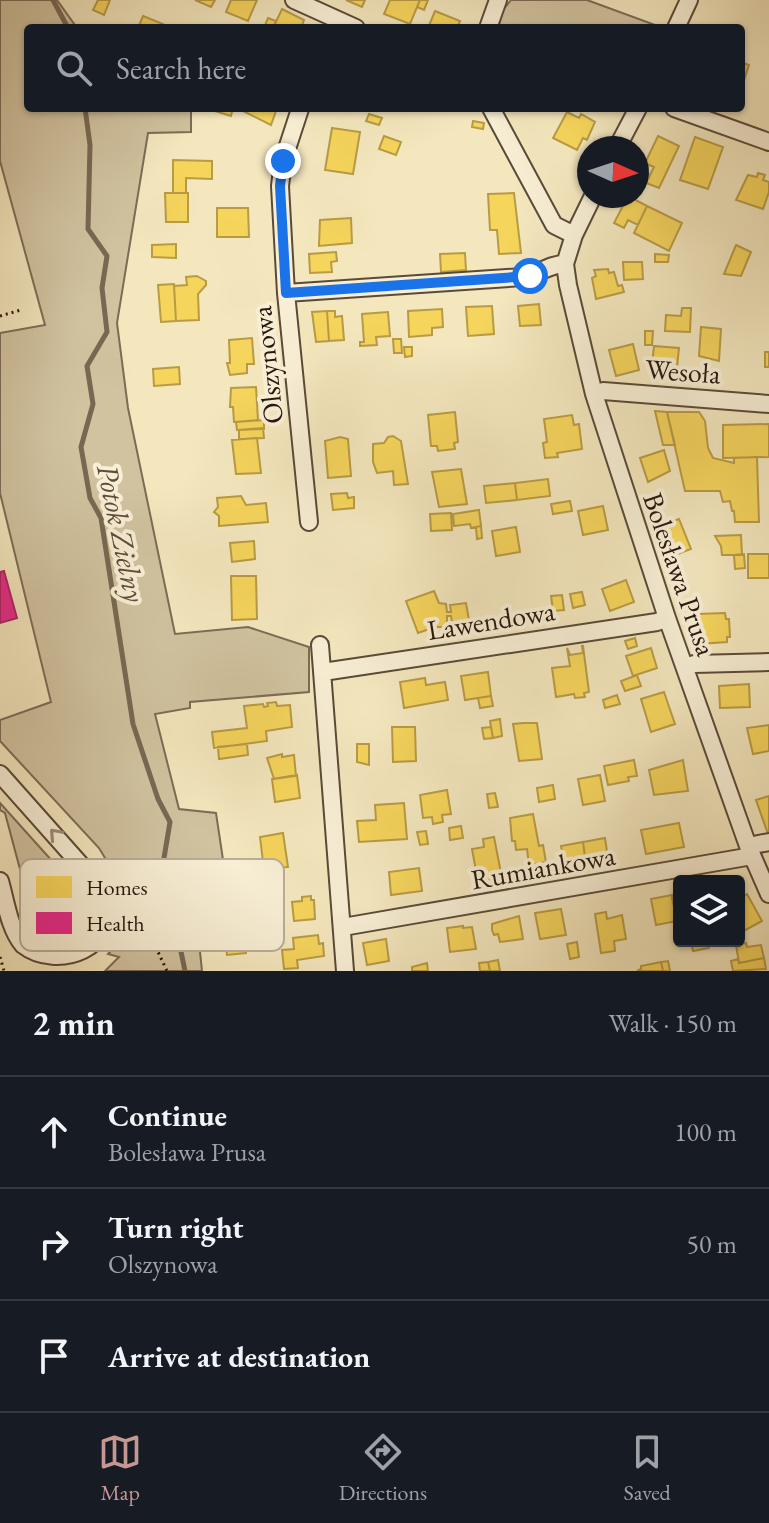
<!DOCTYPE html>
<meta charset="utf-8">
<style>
:root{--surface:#171b24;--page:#20242c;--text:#f1f3f6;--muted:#9ea1a6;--line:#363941;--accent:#c59692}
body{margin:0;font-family:"EB Garamond",serif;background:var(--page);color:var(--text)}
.controls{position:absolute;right:24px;bottom:24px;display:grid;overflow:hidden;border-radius:8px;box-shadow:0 2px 6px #0004}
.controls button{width:72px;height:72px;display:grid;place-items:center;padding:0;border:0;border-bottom:2px solid var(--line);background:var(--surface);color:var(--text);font:40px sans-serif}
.compass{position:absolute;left:577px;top:136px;width:72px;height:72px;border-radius:50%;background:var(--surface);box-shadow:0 2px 6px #0004;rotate:93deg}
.stop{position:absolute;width:24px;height:24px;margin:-18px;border:6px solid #1a73e8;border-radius:50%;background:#fff}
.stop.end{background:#1a73e8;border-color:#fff;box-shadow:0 2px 8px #0008}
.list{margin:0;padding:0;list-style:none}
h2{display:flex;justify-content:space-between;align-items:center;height:104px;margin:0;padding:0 32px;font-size:34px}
h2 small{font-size:26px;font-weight:400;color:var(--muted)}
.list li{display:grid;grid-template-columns:52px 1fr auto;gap:24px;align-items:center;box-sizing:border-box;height:112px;padding:0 32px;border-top:2px solid var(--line)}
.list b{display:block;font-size:30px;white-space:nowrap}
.list p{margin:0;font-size:26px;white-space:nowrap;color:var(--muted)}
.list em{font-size:26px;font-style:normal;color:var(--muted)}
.icon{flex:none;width:44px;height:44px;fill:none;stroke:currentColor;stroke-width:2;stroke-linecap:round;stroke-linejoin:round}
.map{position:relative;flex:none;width:769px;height:971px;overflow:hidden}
.search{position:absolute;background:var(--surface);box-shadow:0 2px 6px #0004;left:24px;right:24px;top:24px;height:88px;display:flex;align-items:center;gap:20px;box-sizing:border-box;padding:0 28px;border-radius:8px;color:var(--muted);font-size:30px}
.sheet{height:440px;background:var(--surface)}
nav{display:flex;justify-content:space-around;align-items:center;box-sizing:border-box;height:112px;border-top:2px solid var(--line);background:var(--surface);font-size:22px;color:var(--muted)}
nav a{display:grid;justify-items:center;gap:4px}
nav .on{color:var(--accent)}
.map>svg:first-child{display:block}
.green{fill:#d1c3a0;stroke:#7c6c56;stroke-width:2}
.homes{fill:#f6d55c;stroke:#b89b44;stroke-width:2}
.health{fill:#e7298a;stroke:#ad2364;stroke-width:2}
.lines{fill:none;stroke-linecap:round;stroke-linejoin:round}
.stream{stroke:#786853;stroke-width:5}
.street-casing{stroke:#5a4a39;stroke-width:20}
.path{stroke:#27150d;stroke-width:3;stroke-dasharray:2 4;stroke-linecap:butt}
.street{stroke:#f8efd5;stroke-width:16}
.oneway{stroke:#9a8d7b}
.route{stroke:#1a73e8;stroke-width:10}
.labels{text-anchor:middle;stroke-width:8;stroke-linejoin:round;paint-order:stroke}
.street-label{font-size:28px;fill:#27150d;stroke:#f8efd5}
.water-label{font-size:30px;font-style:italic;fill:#5d4d3c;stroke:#f8efd5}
.key{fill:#f8efd5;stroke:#b9ae99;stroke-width:2}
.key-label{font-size:22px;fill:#27150d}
</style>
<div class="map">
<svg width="769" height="971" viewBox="0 0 769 971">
<rect width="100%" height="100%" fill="#f4e7be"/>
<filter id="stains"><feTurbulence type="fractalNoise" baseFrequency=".0025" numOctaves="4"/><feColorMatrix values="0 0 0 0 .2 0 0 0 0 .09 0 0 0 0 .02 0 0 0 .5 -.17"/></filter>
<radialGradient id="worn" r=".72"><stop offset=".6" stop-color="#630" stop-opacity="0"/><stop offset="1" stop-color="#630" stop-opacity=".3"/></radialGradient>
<path class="green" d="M0,0H57L77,28H28V108H191V132L148,133L117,323L128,408L175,634L248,627L309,647V692L190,702V708L155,714L179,809L216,813L234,933L199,942L202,971H105L119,957L108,954L124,937L129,917L127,894L99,848L0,741V720L51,702L0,493V333L45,325L0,161Z
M511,0H587L658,26L657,28H498L503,10Z
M0,803L79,891H94C105,912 97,926 86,945C48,953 35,957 19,917L34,922L5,813L0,810Z"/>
<path class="homes" d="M98,0H110L104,15L93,10Z
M195,0H215L211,7Z
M231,0H257L248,21L226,12Z
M346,0H365L362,7Z
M390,0H420L410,24L384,14Z
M420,0H428L424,10L417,7Z
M282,9L304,20L301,28H273Z
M435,11L460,21L457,28H428Z
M143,16L163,24L161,28H138Z
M268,18L276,21L273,28H264Z
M741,62L749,65L741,89Z
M205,108H233L231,116Z
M245,108H277L271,125L243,111Z
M567,112L579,118L581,114L595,122L587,140L583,138L577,150L553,138Z
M369,114L382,118L379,125L366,121Z
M473,121L484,123L483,129L472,127Z
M332,128L360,132L353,174L325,170Z
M384,136L401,142L396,155L379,149Z
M658,136L679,146L659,188L646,183L654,167L645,163Z
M695,137L723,147L708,189L680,180Z
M173,160L212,161V179L186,178V193H173Z
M758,173L765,175L763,180L769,182V192L763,209L736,200L748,175L757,177Z
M165,193H188V222H166Z
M514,193L521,253L499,254L497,230H490L488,194Z
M628,196L647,206L638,225L628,220L624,228L614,223Z
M647,206L682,223L669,251L634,233Z
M217,208H248L249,237H217Z
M351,218L352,243L319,246L320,220Z
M176,244V258L152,257V245Z
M736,245L751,252L741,276L724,274Z
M336,252L337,261L331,262L332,272L310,273L309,254Z
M465,253L466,270L441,272L440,254Z
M655,254L669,255L668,262H655Z
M623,262H642L643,279L624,280Z
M608,269L609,273L614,272L618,286L622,285L624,292L596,299L592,278L596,276L594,270Z
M197,276L206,281V285L198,294L199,320L176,321L174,286L187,285L186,277Z
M174,284L176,321L161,322L158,285Z
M539,304L541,325L520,326L518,306Z
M492,306L494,334L468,336L466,307Z
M682,308H691L690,332L665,331L666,315L681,316Z
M442,309L443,327L432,328V335L409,337L408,311Z
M327,311H335V317L342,316L344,340L329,341Z
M327,311L329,341L316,342L312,312Z
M388,312L390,336L376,337L377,345L360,346V342H364L362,314Z
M701,327L721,329L719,361L699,356Z
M645,331H653L652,345H645Z
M252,338L254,364H247V373L230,375L227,363H230L229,340Z
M393,339H401L402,353H394Z
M633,344L639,370L616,376L609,350Z
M654,346L679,348L676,377L657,376L659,364H652Z
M404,347H412V356L405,357Z
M765,352H769V367H765Z
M179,367L180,384L154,386L153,369Z
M256,387L258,420L234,422L233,407H230L231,388Z
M655,411L667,412L675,445H663Z
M455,412L458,442L454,443L455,449L438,451L437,446H431L428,415Z
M667,412H699L705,421L708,448L713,458L734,463V458L757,457L759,522H735L734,511H732L730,501L723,502L720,491H685Z
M572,415L574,425L579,424L582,449L557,453L558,457L545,458L543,443L547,442L544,419Z
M264,420V429L237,430L236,422Z
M769,424V457L723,458V425Z
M263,428L264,438L239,439V430Z
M393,436L401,441L408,484L394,485L393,471L377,473L373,462V444L384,443L388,437Z
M340,437L348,439L351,476L328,478L325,441Z
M257,438L261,473L236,474L232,440Z
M664,450L670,471L648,482L640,458Z
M461,469L467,504L439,507L432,472Z
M548,479L550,496L517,500L515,483Z
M515,483L517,500L486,503L484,486Z
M347,493L348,498L354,497V508L333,510L331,494Z
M241,496L246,505L266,503L268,522L219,526V516L214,512L218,507L217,498Z
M570,501L572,511L553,514L551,504Z
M603,506L608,530L583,535L578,511Z
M479,510L481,526L471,528L470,524L454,526L453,514Z
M451,513L452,530L431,531L430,514Z
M679,519L691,549L667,558L656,527Z
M481,526L482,538L477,539L476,527Z
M516,527L520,552L496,556L492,531Z
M741,535L742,555H722L721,546L715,536Z
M254,541L255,559L232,562L230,543Z
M744,554L745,568L735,569L734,555Z
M748,554H769V578H748Z
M231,576H256L257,619L232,620Z
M626,580L634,602L610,611L602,589Z
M434,591L439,603L446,604L447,612H451L450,605L466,603L469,620L452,622L451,616H447V627H435L418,633L406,601Z
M582,592L585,605L573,608L570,594Z
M562,595L564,610L553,611L551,596Z
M725,613L726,619H729L730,637H727V642L699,644V628H694L693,617H698V614Z
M635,638L637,646L628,649L625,641Z
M582,646H583L589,692L584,693L585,697L575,698L574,694L556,697L552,668L570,666L567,648L570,655L583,653Z
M651,648L657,668L633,676L626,656Z
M488,672L491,696L465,700L461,676Z
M637,675L641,686L625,691L621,681Z
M425,678L426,685L445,682L448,700L404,708L400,682Z
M749,684L750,707L720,708L719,686Z
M664,692L675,724L651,732L641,699Z
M617,695L620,704L605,708L603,700Z
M491,696L493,706L480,708L478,698Z
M276,702L277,706L290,705L292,727L266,731L267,741L214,748L212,732L247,728L244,706L263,704L264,707L268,706L267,703Z
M500,719L502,736L493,738L490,721Z
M524,723H537L542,759L519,761L513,724Z
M769,725V751L753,754L747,728Z
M392,727H415L416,761L393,762Z
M491,727L493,738L484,739L482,728Z
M247,744L248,755L219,759L218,747Z
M357,744H369V765L357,762Z
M282,754V757L294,755L296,776L274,779L267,758Z
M634,760L637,776L628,777L629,781L608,785L604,766Z
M683,760L688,791L654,795L649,770Z
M297,775L300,798L275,802L272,779Z
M600,775L605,801L583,805L578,779Z
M553,785L555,799L539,802L537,788Z
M447,790L451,814L442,815L443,822L433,824L432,817L423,818L420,795Z
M495,793L498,807L489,808L487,794Z
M769,796V834H768L756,800Z
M404,803L407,839L359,842L357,821L376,820L375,805Z
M533,814L539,846L543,845L546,862L529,865L527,849L516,850L515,841H512L510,818Z
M679,823L684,847L646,854L641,830Z
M461,826L463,838L450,840L449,828Z
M426,831L428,844L420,845L417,832Z
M283,833L288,867L264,870L260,837Z
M494,837L502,878L485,881V886L479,887L472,849L484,847L483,839Z
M605,838L609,865L597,867L596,862L586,864L583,842Z
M583,842L586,864L577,865L578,870L566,872L561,846Z
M419,868L422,891L391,895L389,872Z
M747,894L762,921L740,933L739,898Z
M672,895L677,921L656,925L651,899Z
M311,896V900H314L315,919L294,921L292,902L302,901V897Z
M679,897V921H677L672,898Z
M561,909L566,935L540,939L535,913Z
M606,912L607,919L622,915L626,939L614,941L615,951L601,953L595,914Z
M519,916L523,939L500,942L498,934L494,935L492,930V924Z
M463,926V928L472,927L476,949L450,952L447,928Z
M318,935L319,944L323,943L324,956L297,960L298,968L284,969L282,950L294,949L293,938Z
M244,936L246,953L227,955L225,939Z
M676,936H679V941L697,942L677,945Z
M386,939L389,961L367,965L363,943Z
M708,941L709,948L693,951L691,943Z
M577,942L579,957L570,959L567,944Z
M746,943L747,947L761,945L764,958L739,963L736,945Z
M764,958L766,969L733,971L731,961L738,959L739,963Z
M498,960L500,971H490L488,962Z
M668,961L670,971H663L661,962Z
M488,962L490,971H480L479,963Z
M661,962L663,971H637L641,969V966Z
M427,963L428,971H412V967Z"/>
<path class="health" d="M4,571L17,618L0,623V572Z"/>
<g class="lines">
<path class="stream" d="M53,0L68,28
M85,108L90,145L88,229L107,256L102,288L107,332L87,366L93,404L81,447L90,498L101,518L133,724L158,799L170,822L163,864L185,971"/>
<defs>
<path id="street" d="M294,0L356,28
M488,28L498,0
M676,28L689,0
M491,108L554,225L574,235
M674,108L769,142
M300,109L283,161L280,186L286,293L309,522
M617,148L638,108
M593,196L574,235L565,264L568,285L594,394L667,618L748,846L769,894
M286,293L523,277C539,275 548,264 565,264
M594,394L603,391L769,404
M320,645L345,971
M685,667L694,664L769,662
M323,672L657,622L667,618
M0,774L104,891C124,950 56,971 23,945C9,928 6,902 0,881
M748,846L769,842
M343,927L752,856"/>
</defs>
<use href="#street" class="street-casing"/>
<path class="path" d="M0,316L21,310
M123,924L151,937L167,971
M0,957L4,971"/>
<use href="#street" class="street"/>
</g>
<defs><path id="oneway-chevron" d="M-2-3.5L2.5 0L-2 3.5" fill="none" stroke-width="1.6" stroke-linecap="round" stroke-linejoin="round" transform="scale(2)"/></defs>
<use class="oneway" href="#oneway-chevron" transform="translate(55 834) rotate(-132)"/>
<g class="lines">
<path class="route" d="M283,161L280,186L286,293L530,276"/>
</g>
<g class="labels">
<g class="street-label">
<text transform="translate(267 365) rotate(-96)" y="10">Olszynowa</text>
<text transform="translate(683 371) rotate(4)" y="10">Wesoła</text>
<text transform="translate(680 574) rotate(71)" y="10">Bolesława Prusa</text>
<text transform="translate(491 620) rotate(-9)" y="10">Lawendowa</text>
<text transform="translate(543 867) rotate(-10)" y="10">Rumiankowa</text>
</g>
<g class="water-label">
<text transform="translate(121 533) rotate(78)" y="10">Potok Zielny</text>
</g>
</g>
<rect x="20" y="859" width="264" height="92" rx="12" class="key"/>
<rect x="36" y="876" width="36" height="22" fill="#f6d55c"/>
<rect x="36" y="912" width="36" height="22" fill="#e7298a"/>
<g class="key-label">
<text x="86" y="895">Homes</text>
<text x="86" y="931">Health</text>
</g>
<rect width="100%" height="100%" filter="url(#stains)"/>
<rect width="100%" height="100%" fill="url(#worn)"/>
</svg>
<div class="controls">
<button><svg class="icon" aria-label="layers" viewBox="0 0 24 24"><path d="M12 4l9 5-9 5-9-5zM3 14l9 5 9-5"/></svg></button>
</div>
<svg class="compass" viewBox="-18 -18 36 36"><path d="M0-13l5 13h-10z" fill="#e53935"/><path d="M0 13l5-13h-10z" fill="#9ea1a6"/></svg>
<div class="stop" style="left:530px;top:276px"></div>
<div class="stop end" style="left:283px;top:161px"></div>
<div class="search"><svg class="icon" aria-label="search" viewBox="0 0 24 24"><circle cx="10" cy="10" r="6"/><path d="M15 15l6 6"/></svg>Search here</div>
</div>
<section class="sheet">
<h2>2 min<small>Walk · 150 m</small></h2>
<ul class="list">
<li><svg class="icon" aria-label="ahead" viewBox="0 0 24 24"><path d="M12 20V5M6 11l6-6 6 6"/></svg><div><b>Continue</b><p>Bolesława Prusa</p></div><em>100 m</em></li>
<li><svg class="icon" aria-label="right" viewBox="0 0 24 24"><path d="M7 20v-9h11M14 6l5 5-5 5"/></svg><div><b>Turn right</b><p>Olszynowa</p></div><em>50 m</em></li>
<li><svg class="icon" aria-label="arrive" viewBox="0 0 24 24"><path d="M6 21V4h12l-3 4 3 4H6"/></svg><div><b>Arrive at destination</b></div></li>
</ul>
</section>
<nav>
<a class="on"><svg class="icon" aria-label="map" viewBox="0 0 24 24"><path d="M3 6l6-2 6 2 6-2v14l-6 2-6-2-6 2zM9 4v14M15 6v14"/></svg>Map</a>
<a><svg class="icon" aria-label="directions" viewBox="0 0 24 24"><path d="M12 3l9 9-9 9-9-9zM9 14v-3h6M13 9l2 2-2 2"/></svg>Directions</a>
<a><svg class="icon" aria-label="saved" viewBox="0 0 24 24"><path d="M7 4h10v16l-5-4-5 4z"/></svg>Saved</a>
</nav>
